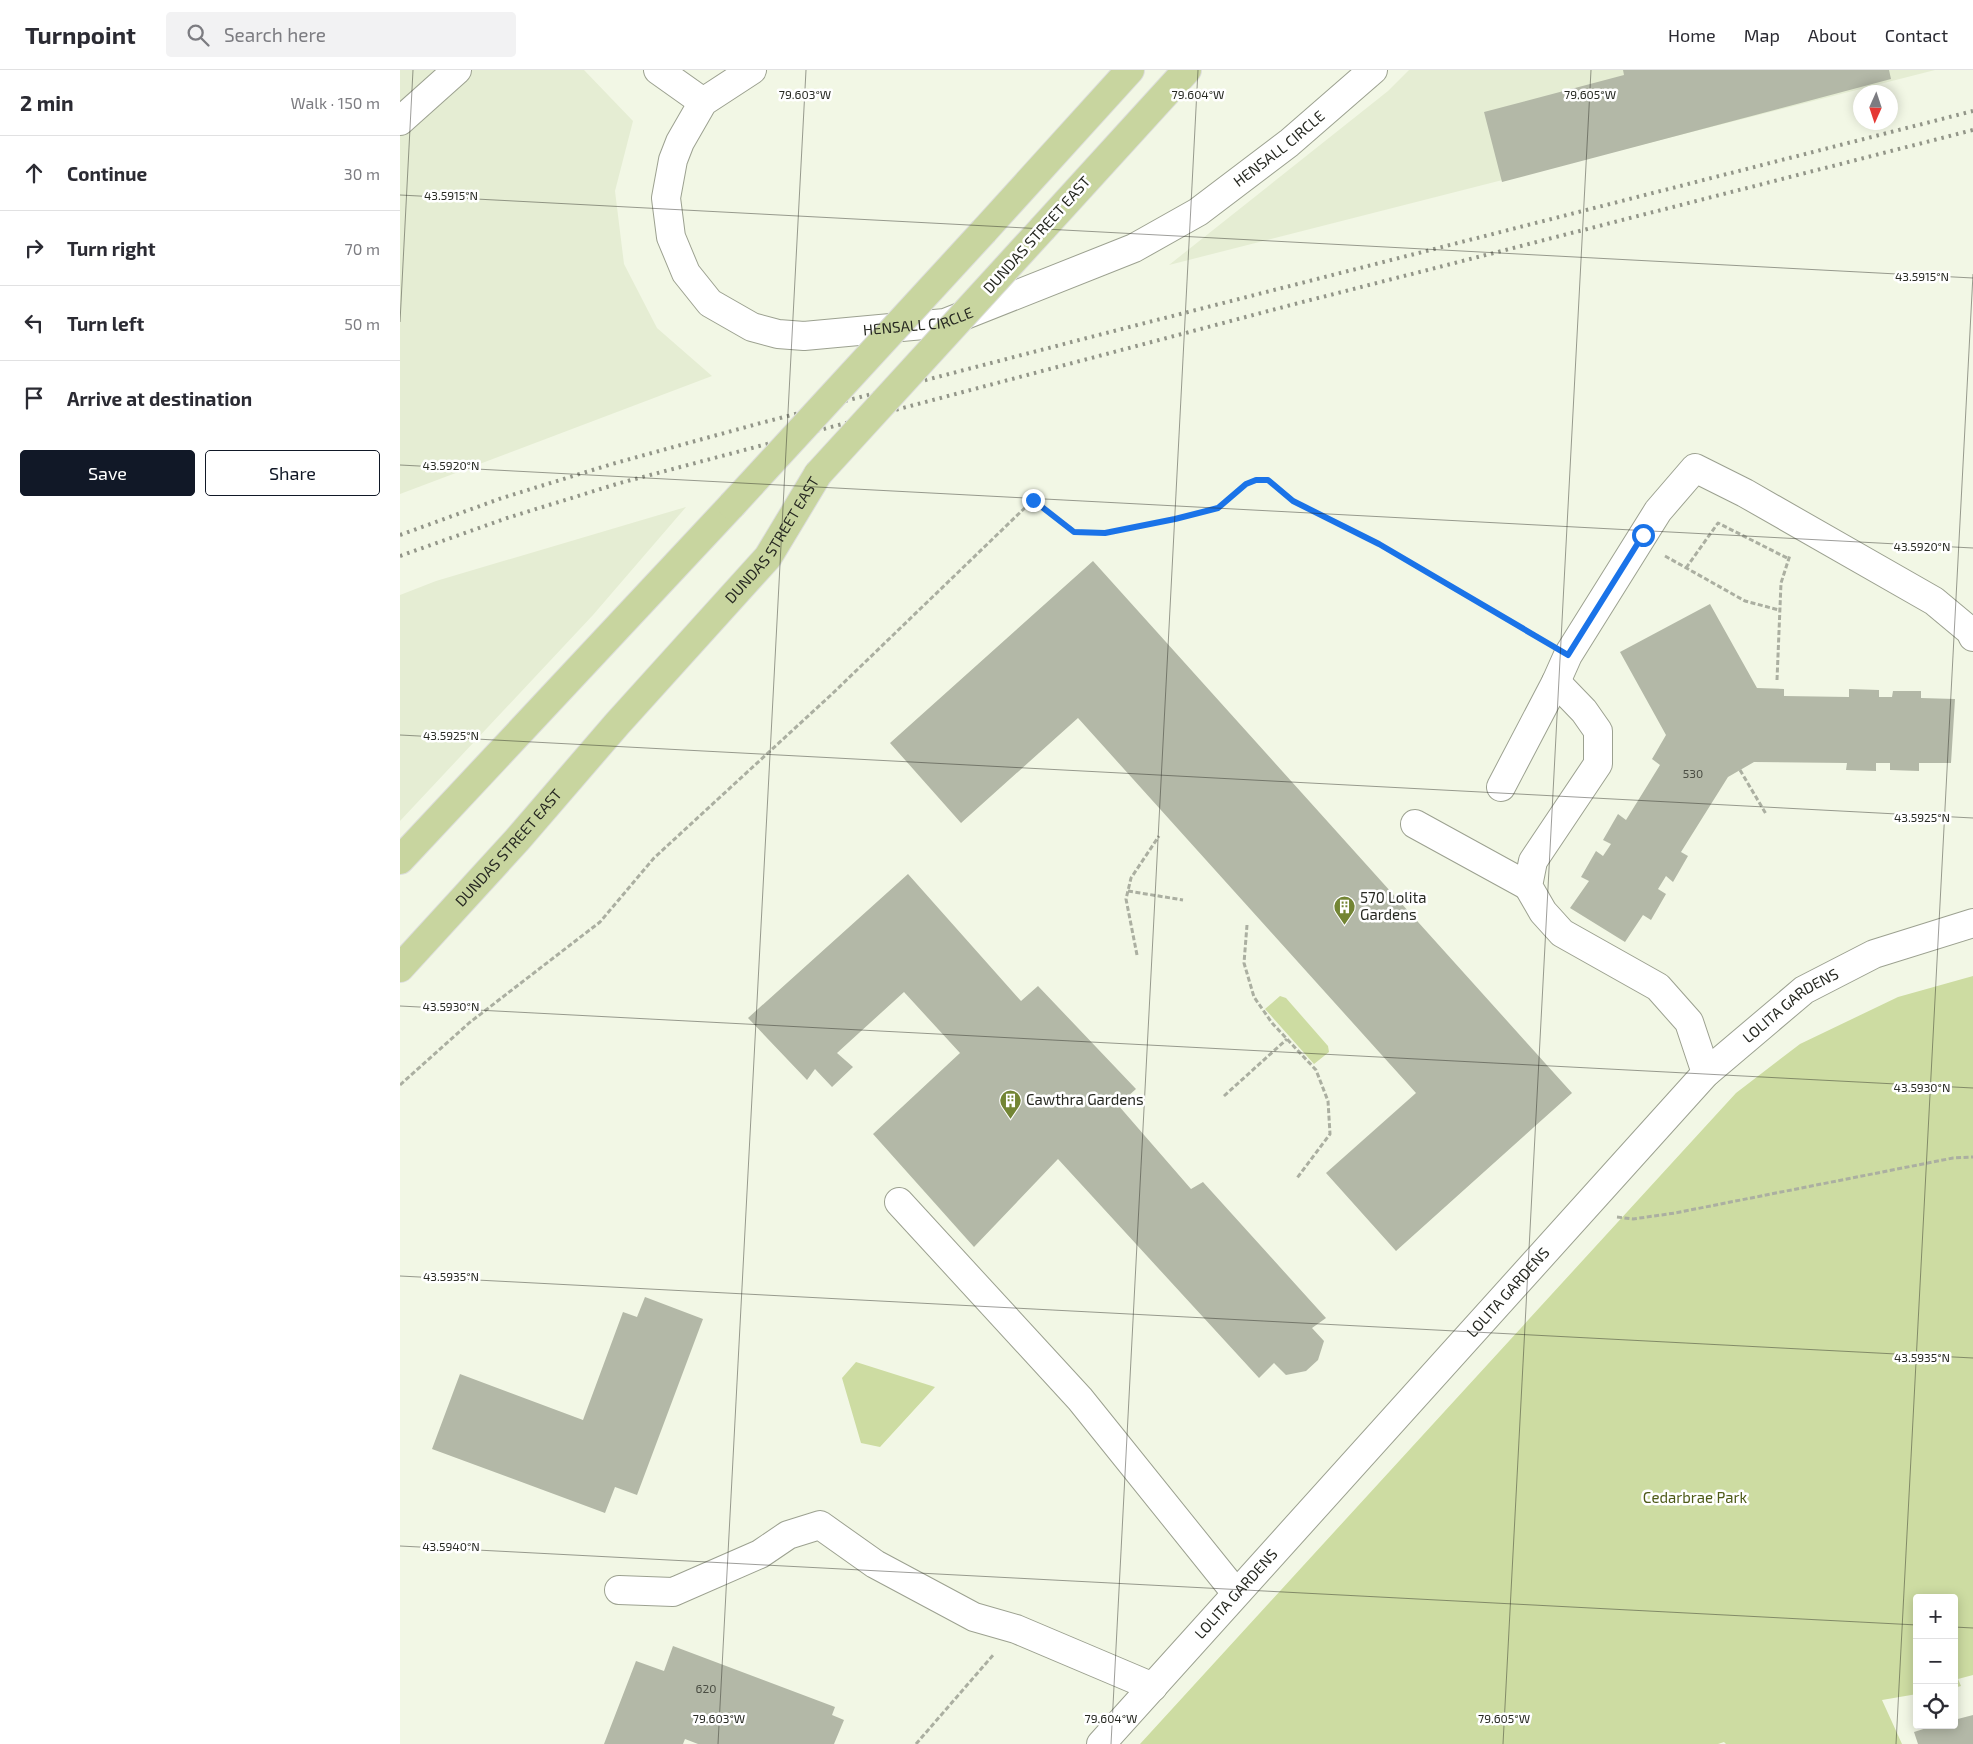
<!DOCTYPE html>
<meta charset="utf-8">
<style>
:root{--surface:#fff;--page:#f2f2f3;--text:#2b2b33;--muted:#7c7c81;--line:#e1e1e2;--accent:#111827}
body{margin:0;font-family:"Exo 2",sans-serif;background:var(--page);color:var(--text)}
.controls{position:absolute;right:15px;bottom:15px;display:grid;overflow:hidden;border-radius:5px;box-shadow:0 2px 12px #0003}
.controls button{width:45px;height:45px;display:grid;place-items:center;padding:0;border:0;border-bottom:1px solid var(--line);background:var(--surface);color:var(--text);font:25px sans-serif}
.compass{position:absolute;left:1453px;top:15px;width:45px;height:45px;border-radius:50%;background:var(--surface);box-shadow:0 2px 12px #0003;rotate:183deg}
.stop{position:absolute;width:15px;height:15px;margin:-11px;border:4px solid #1a73e8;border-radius:50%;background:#fff}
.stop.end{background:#1a73e8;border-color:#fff;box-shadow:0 1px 5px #0008}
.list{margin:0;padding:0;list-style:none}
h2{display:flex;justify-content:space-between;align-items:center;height:65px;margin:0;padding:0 20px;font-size:21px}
h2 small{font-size:16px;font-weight:400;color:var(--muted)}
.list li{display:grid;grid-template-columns:32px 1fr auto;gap:15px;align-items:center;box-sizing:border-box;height:75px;padding:0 20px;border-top:1px solid var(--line)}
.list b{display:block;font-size:19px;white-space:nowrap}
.list em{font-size:16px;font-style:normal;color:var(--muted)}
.actions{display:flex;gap:10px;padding:15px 20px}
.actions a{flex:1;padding:11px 0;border:1px solid var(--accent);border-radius:5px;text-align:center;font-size:18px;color:var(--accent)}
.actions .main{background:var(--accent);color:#fff}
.icon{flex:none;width:28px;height:28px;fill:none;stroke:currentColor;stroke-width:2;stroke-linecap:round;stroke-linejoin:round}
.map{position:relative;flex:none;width:1573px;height:1674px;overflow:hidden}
header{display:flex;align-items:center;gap:30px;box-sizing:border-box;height:70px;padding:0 25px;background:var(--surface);border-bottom:1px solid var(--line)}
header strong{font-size:24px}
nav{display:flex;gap:28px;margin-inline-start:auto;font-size:18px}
.search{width:350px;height:45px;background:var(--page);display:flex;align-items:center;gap:12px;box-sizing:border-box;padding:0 18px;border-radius:5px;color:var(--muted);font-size:19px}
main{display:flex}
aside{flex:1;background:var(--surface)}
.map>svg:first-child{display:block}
.built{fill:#e5edd3}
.green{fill:#cddca2}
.building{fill:#b3b8a7}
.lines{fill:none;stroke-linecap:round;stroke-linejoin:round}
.minor-casing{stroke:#9ca190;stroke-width:30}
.major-casing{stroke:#dcdddc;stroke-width:30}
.path{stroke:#abafa1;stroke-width:3;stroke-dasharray:5 2.5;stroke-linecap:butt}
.minor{stroke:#fff;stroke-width:28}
.major{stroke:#c8d59f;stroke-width:28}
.rail{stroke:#939689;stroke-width:4;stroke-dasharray:2.5 5;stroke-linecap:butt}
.major-bridge-casing{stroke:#dcdddc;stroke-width:30;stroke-linecap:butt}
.major-bridge{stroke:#c8d59f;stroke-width:28}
.route{stroke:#1a73e8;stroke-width:6}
.ticks{fill:none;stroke:#272922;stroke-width:1;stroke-opacity:0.45}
.labels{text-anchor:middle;stroke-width:5;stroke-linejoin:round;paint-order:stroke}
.number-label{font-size:12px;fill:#4a4d43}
.street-label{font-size:15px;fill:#272922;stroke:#fff}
.poi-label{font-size:15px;fill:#272922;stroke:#fff;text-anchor:start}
.park-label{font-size:15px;fill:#4d5a17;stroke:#fff}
.ticks-label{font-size:12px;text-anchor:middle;fill:#272922;stroke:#fff;stroke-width:5;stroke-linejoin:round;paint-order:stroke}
</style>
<header>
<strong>Turnpoint</strong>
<div class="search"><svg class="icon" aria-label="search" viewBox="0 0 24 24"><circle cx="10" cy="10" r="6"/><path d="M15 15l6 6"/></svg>Search here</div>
<nav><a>Home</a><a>Map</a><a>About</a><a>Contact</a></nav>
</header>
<main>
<aside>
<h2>2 min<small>Walk · 150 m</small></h2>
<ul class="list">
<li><svg class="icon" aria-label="ahead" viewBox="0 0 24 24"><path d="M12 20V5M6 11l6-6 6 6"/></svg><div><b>Continue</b></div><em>30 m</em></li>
<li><svg class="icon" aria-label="right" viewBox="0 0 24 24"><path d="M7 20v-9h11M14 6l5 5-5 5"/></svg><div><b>Turn right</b></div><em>70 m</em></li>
<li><svg class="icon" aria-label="left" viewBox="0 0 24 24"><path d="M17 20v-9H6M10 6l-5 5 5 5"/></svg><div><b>Turn left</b></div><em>50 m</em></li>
<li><svg class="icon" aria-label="arrive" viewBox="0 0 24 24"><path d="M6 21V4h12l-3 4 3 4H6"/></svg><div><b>Arrive at destination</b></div></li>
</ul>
<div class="actions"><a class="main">Save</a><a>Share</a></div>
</aside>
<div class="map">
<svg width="1573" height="1674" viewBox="0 0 1573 1674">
<rect width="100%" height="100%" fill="#f2f7e5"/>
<path class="built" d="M0,0H184L233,51L215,121L224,194L257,258L312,306L0,424Z
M1009,0H1535L769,195L988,21Z
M286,437L193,545L0,751V525L36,511Z"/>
<path class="green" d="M1573,906V1605L1558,1609L1561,1616L1554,1618V1528H1517V1624L1482,1630L1502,1674H1326L1324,1672L1318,1674H740L1336,1023L1400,974L1498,927Z
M880,926L886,928L928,976L929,982L914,994L865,939Z
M456,1292L535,1317L480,1377L461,1373L442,1308Z"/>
<path class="building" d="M1223,0H1489L1491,9L1102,112L1084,42L1224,5Z
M693,491L1172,1023L996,1181L926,1103L1016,1023L678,648L561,753L490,673Z
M1310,534L1357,618L1384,619V626L1449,627V619L1479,620V627H1492L1493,621H1521V628L1555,629L1551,693H1519V701L1490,700V693H1476V701L1446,700L1447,693L1354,692L1328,707L1281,782L1288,786L1273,812L1266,806L1258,819L1266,824L1251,850L1243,845L1225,872L1170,838L1189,811L1181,807L1196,781L1203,786L1211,774L1203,770L1218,744L1226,750L1260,695L1252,689L1266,665L1220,582Z
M508,804L621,931L638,916L736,1019L718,1035L791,1119L803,1112L926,1248L912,1258L924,1271L918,1290L906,1301L886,1305L874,1293L859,1308L658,1089L574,1177L473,1064L560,983L504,922L437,983L453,997L432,1017L415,999L407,1010L348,948Z
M245,1227L303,1249L237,1425L215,1417L205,1443L32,1379L60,1304L183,1350L223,1242L237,1247Z
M273,1576L435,1637L432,1645L444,1650L434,1674H298L285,1669L283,1674H204L236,1591L264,1601Z
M1573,1645V1674H1518L1514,1662L1536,1655H1554V1650Z"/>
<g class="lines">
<defs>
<g id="minor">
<path d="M258,0L303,32"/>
<path id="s1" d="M352,0L303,32L280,72L273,90L266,128L271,167L286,203L310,233L352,257L378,264L404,266L545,253L734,178L798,142L889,73L973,0"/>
<path d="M0,51L57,0"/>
<path d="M1156,612L1184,641L1198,661V694L1133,791L1128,816L1143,842L1162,863L1258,917L1289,952L1306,1003"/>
<path d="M1101,717L1156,612L1168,585L1258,441L1295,398L1345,423L1534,531L1570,561L1573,567"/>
<path d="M1015,754L1128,816"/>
<path d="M499,1132L680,1329L836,1523"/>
<path d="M219,1520L273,1522L360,1484L388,1465L420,1455L475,1494L574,1547L616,1559L753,1617"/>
<path id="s2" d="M701,1674L1306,1003L1404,920L1474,884L1573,853"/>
</g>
<g id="major">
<path d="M643,158L787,0"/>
<path d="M584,161L730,0"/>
<path d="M0,790L332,435"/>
<path id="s3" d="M0,898L117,770L217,654L368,487L418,404"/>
</g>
</defs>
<use href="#minor" class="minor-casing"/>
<use href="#major" class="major-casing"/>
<path class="path" d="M1265,486L1345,531L1379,540
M1286,498L1318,453L1389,489
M1377,610L1381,513L1390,485
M1340,700L1366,744
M728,821L783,830
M847,855L844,893L854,927L872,953L916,1000L928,1031L930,1064L897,1108
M737,885L726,829L731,808L759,766
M0,1015L69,953L200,852L254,788L432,624L633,430L675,461L705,463L775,449L817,438L846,414L855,410L868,411L893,431L979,474L1141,570
M824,1026L887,969
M1217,1147L1233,1149L1275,1143L1553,1088L1573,1087
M516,1674L594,1584"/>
<use href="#minor" class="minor"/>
<use href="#major" class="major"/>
<path class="rail" d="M0,465L102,428L212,394L357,354L710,262L1573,41
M0,486L107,448L220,413L891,235L1573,60"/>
<defs>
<path id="major-bridge" d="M418,404L643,158
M332,435L584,161"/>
</defs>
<use href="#major-bridge" class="major-bridge-casing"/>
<use href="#major-bridge" class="major-bridge"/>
</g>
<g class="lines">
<path class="route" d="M633,430L674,462L705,463L775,449L818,438L846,414L856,410H868L893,431L979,474L1168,585L1243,465"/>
</g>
<path class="ticks" d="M0,125L1573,208M0,252L13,0M0,395L1573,478M0,665L1573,748M0,936L1573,1018M0,1206L1573,1288M0,1476L1517,1555M1554,1557L1573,1558M318,1674L406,0M711,1674L798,0M1103,1674L1191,0M1496,1674L1573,204"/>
<defs>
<symbol id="building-pin" viewBox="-11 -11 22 30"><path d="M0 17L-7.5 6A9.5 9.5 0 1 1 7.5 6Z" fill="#738534" stroke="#fff"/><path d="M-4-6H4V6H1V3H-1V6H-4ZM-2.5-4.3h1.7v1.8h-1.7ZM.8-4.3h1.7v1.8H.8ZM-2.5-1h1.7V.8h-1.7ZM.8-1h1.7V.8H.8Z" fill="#fff"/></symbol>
</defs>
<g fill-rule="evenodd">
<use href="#building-pin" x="932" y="824" width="25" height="34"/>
<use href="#building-pin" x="598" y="1018" width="25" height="34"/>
</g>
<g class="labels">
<g class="number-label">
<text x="1293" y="708">530</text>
<text x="306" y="1623">620</text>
</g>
<g class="street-label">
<text dy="5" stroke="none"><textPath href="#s1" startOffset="902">HENSALL CIRCLE</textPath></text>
<text transform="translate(637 165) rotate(-48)" y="5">DUNDAS STREET EAST</text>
<text dy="5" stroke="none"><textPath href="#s1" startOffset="496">HENSALL CIRCLE</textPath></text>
<text dy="5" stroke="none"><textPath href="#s3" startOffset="568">DUNDAS STREET EAST</textPath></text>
<text dy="5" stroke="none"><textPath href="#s3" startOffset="162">DUNDAS STREET EAST</textPath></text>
<text dy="5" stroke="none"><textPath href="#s2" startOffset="1012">LOLITA GARDENS</textPath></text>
<text dy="5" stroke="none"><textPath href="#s2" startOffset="608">LOLITA GARDENS</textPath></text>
<text dy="5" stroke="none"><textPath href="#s2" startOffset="202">LOLITA GARDENS</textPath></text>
</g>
<g class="poi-label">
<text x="960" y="833">570 Lolita<tspan x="960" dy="17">Gardens</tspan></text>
<text x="626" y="1035">Cawthra Gardens</text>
</g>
<g class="park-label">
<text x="1295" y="1433">Cedarbrae Park</text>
</g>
</g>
<g class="ticks-label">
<text x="405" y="29">79.603°W</text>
<text x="798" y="29">79.604°W</text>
<text x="1190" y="29">79.605°W</text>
<text x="51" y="130">43.5915°N</text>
<text x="1522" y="211">43.5915°N</text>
<text x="51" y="400">43.5920°N</text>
<text x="1522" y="481">43.5920°N</text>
<text x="51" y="670">43.5925°N</text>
<text x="1522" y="752">43.5925°N</text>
<text x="51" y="941">43.5930°N</text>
<text x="1522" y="1022">43.5930°N</text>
<text x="51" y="1211">43.5935°N</text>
<text x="1522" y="1292">43.5935°N</text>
<text x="51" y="1481">43.5940°N</text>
<text x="319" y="1653">79.603°W</text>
<text x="711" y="1653">79.604°W</text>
<text x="1104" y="1653">79.605°W</text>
</g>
</svg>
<div class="controls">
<button>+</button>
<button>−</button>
<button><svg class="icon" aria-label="locate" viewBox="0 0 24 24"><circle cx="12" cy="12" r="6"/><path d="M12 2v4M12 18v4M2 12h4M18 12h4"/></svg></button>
</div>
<svg class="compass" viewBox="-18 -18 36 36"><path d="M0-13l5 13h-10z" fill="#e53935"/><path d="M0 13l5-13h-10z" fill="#7c7c81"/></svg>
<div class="stop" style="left:1243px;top:465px"></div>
<div class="stop end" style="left:633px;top:430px"></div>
</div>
</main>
